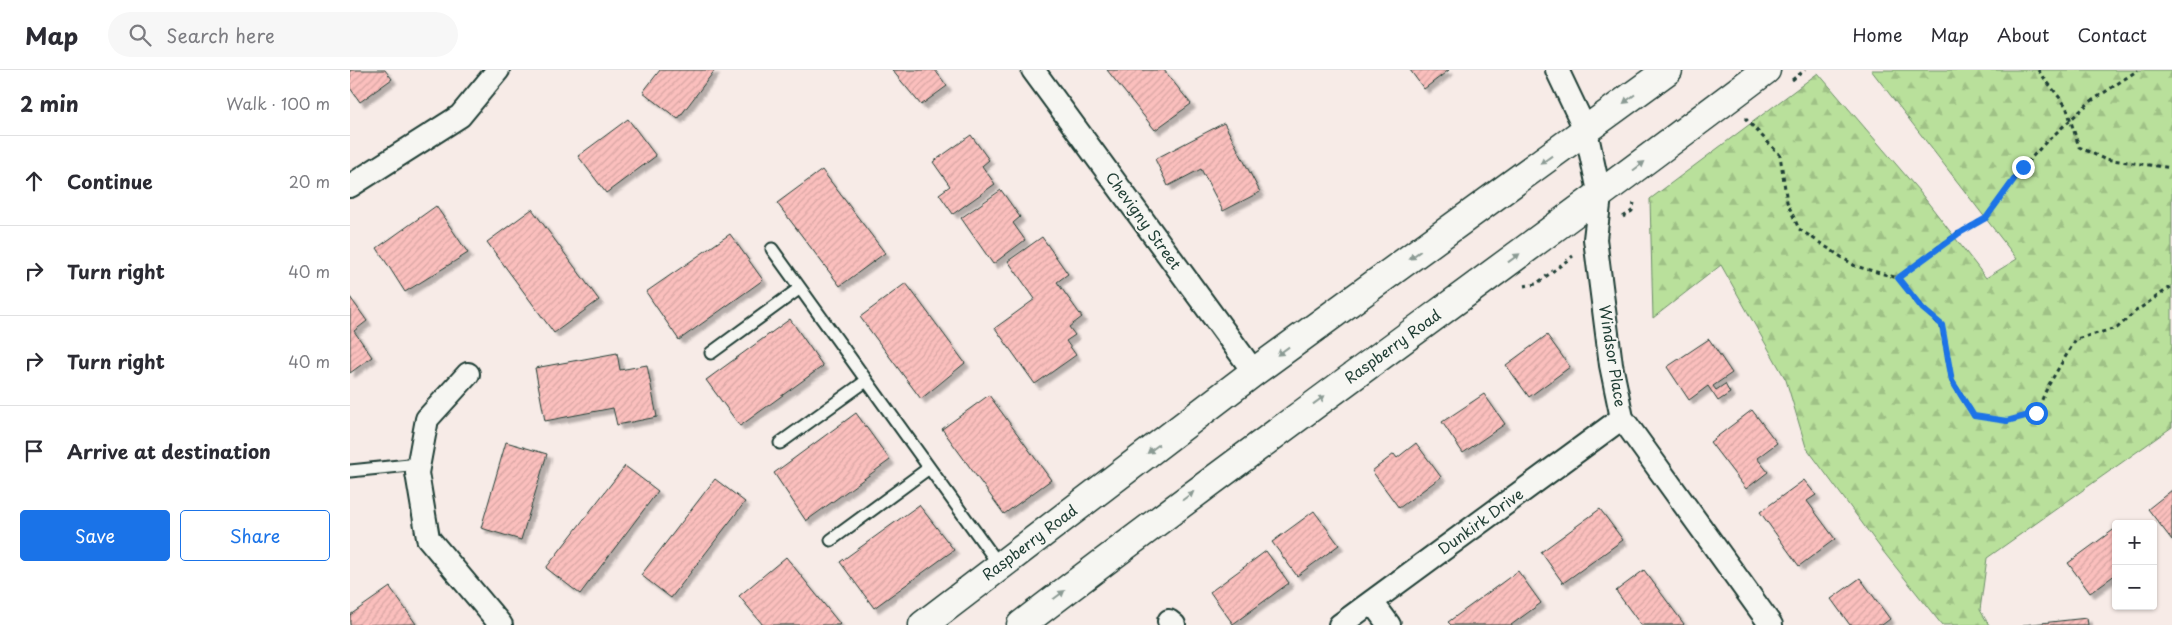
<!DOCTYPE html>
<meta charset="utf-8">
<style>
:root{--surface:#fff;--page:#f7f7f7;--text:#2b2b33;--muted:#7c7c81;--line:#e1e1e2;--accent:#1a73e8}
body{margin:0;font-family:"Playpen Sans",sans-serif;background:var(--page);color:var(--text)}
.controls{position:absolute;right:15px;bottom:15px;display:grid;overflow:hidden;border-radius:5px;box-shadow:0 1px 4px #0004}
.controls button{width:45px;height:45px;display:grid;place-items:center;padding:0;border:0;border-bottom:1px solid var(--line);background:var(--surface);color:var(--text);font:25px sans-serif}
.stop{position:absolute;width:15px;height:15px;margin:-11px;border:4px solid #1a73e8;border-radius:50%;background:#fff}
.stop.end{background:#1a73e8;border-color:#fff;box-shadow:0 1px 5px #0008}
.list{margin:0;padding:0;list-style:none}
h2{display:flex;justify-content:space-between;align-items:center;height:65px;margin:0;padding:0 20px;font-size:21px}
h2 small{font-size:16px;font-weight:400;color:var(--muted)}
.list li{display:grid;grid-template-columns:32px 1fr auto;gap:15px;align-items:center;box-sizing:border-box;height:90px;padding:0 20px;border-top:1px solid var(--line)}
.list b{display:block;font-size:19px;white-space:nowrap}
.list em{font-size:16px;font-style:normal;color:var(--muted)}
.actions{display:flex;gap:10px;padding:15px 20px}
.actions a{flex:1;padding:11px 0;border:1px solid var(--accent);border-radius:5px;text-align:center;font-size:18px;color:var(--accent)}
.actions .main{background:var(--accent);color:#fff}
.icon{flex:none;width:28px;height:28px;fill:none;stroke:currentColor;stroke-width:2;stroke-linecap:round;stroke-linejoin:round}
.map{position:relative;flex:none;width:1822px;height:555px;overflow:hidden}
header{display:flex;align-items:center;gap:30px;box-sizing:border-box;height:70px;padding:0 25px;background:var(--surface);border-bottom:1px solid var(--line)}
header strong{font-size:24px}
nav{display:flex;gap:28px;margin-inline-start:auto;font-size:18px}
.search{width:350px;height:45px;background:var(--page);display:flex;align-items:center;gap:12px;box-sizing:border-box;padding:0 18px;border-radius:28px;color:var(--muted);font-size:19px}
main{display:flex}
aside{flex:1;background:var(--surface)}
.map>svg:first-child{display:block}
.forest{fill:url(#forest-firs);stroke:#6c8e68}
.building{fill:url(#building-hatch);stroke:#1f3d34;filter:url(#shadow)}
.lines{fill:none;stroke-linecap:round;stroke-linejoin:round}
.lane-casing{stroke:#1f3d34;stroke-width:15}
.street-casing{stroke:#1f3d34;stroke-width:26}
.secondary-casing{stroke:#1f3d34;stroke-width:31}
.path{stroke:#1f3d34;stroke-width:3;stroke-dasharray:4 4;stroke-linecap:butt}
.lane{stroke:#f6f6f2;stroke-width:11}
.street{stroke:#f6f6f2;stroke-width:22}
.secondary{stroke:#f6f6f2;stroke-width:28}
.oneway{fill:#8a9a93}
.route{stroke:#1a73e8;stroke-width:6}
.labels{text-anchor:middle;stroke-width:4;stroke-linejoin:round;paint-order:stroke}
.street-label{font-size:15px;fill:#1f3d34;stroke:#f6f6f2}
</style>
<header>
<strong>Map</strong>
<div class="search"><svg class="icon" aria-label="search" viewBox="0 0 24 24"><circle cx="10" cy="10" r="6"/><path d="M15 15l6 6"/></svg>Search here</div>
<nav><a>Home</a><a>Map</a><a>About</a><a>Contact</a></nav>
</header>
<main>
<aside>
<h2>2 min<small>Walk · 100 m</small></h2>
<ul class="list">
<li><svg class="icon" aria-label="ahead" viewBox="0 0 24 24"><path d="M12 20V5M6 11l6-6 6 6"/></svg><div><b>Continue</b></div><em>20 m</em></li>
<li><svg class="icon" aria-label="right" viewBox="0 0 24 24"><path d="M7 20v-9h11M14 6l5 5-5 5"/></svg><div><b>Turn right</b></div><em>40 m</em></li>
<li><svg class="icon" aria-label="right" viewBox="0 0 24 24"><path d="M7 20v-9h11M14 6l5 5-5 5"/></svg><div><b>Turn right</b></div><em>40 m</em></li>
<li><svg class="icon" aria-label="arrive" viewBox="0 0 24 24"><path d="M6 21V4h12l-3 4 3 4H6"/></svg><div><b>Arrive at destination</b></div></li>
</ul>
<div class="actions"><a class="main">Save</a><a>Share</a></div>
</aside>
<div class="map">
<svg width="1822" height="555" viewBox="0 0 1822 555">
<defs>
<pattern id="forest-firs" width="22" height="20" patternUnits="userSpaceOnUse" patternTransform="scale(1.25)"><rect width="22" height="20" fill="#b9e09b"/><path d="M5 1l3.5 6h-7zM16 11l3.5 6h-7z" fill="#9fc186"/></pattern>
<pattern id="building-hatch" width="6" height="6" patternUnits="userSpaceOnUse" patternTransform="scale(1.25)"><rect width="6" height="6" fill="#fbbfbd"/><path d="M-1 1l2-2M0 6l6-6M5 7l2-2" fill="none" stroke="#d7a5a3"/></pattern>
<filter id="shadow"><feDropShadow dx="4.5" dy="4.5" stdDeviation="1" flood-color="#0004"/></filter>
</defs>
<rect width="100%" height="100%" fill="#f7ebe7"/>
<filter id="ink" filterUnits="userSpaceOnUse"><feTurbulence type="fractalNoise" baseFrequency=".02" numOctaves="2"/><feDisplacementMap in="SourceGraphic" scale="10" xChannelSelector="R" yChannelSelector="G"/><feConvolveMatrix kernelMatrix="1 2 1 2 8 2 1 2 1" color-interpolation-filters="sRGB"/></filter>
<g filter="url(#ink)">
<path class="forest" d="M1521,0H1822V357L1637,488L1630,540L1639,555H1592L1532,480L1456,377L1436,310L1371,195L1303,248L1300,129L1468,3L1569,121L1636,208L1667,189Z"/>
<path class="building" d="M0,0H35L42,9L10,32L0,18Z
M310,0H365L328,49L293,22Z
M542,0H585L597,16L571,35Z
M757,0H814L841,34L805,60Z
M1060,0H1099L1074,19Z
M278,49L306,86L256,123L228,86Z
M874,53L910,122L873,141L851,99L818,116L805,89Z
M621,65L639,90L632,96L645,114L603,144L589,124L600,116L583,92Z
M472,100L535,183L490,216L427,133Z
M651,120L670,147L663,153L675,170L643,194L611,148Z
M86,136L118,183L55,222L27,178Z
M182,139L249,230L204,263L137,172Z
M380,164L413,210L329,270L296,222Z
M692,167L718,204L707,212L732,247L719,257L725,265L716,271L726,285L685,314L645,258L685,229L658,191Z
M556,213L615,293L571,329L510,247Z
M0,227L17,251L4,261L22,287L0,303Z
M440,249L473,296L390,356L356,310Z
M1197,265L1220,297L1179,327L1156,295Z
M1359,269L1382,303L1363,316L1366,320L1375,314L1380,323L1368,331L1358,316L1339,330L1317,297Z
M267,283L270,300L297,295L307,347L267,355L263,338L195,351L185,298Z
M1134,324L1155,354L1113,383L1092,352Z
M639,325L701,410L654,444L592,359Z
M1402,340L1427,373L1407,388L1418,402L1396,419L1360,372Z
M506,343L540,390L456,451L424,403Z
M156,372L197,384L171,470L131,458Z
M1066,373L1091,407L1049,438L1022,401L1044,384L1047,388Z
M275,396L308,421L230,524L196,498Z
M365,409L395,432L321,528L291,505Z
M1454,410L1466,425L1457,431L1485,469L1449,496L1410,442Z
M1822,420V470L1798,439Z
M569,435L604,480L524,538L490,492Z
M1250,439L1273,470L1213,513L1191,482Z
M964,441L989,475L947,506L922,472Z
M1766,458V504L1740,523L1718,493Z
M916,481L939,513L883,554L860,522Z
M436,487L490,554L489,555H413L389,526Z
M1294,500L1334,554L1333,555H1291L1266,521Z
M1168,501L1191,533L1161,555H1101L1098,552Z
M1510,508L1540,549L1532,555H1500L1481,529Z
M40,517L66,554L0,555V545Z
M1737,548L1738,555H1673Z"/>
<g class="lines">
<defs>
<path id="lane" d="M422,179L650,496
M361,283L450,218
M430,373L516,311
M0,401L69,394
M481,470L579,398"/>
<path id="street" d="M683,0L904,302
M1207,0L1236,61L1250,126L1245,169L1261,295L1272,348L1421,555
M0,116L110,46L148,0
M118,304L77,349L67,403L78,468L151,555
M1022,532L1039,555
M819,551L824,555
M990,555L1272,348"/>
<path id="secondary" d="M573,555L904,302L1318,0
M671,555C917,366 1169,187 1416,0"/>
</defs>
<use href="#lane" class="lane-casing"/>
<use href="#street" class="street-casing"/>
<use href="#secondary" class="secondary-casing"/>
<path class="path" d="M1688,0L1716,36L1729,77L1754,89L1822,98
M1442,10L1455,0
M1395,48L1430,85L1437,132L1449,159L1505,196L1548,208L1573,239L1591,255L1602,311L1624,346L1657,351L1686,343L1698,316L1726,269L1767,258L1786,241L1822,216
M1273,147L1282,141L1284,133
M1548,208L1608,163L1636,148L1673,97L1695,73L1740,32L1788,0
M1174,216L1186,214L1223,186"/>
<use href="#lane" class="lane"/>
<use href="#street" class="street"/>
<use href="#secondary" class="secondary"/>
</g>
<defs><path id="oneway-solid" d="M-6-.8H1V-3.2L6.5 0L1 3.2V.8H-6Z" transform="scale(1.25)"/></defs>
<g class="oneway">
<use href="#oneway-solid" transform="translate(1279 29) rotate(143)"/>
<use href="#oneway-solid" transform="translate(1196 90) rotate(144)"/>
<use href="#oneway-solid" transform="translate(1289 96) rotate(-37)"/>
<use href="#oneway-solid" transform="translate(1065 185) rotate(144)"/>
<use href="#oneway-solid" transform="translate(1164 188) rotate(-36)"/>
<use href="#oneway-solid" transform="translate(933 281) rotate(144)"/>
<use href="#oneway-solid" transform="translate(969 330) rotate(-36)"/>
<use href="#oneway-solid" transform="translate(803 379) rotate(143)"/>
<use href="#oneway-solid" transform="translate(838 426) rotate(-37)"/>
<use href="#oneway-solid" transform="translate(709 525) rotate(-37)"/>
</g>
</g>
<g class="lines" filter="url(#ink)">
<path class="route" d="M1673,97L1636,148L1608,164L1548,208L1573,239L1592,255L1602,311L1624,346L1657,351L1686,343"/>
</g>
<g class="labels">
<g class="street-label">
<text transform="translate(793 151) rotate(54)" y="5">Chevigny Street</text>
<text transform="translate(1043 277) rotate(-36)" y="5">Raspberry Road</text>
<text transform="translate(1262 286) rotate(81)" y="5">Windsor Place</text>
<text transform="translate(1131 452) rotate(-36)" y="5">Dunkirk Drive</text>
<text transform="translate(680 473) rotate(-37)" y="5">Raspberry Road</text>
</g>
</g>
</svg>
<div class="controls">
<button>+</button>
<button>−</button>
</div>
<div class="stop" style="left:1686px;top:343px"></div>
<div class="stop end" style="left:1673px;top:97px"></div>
</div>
</main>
